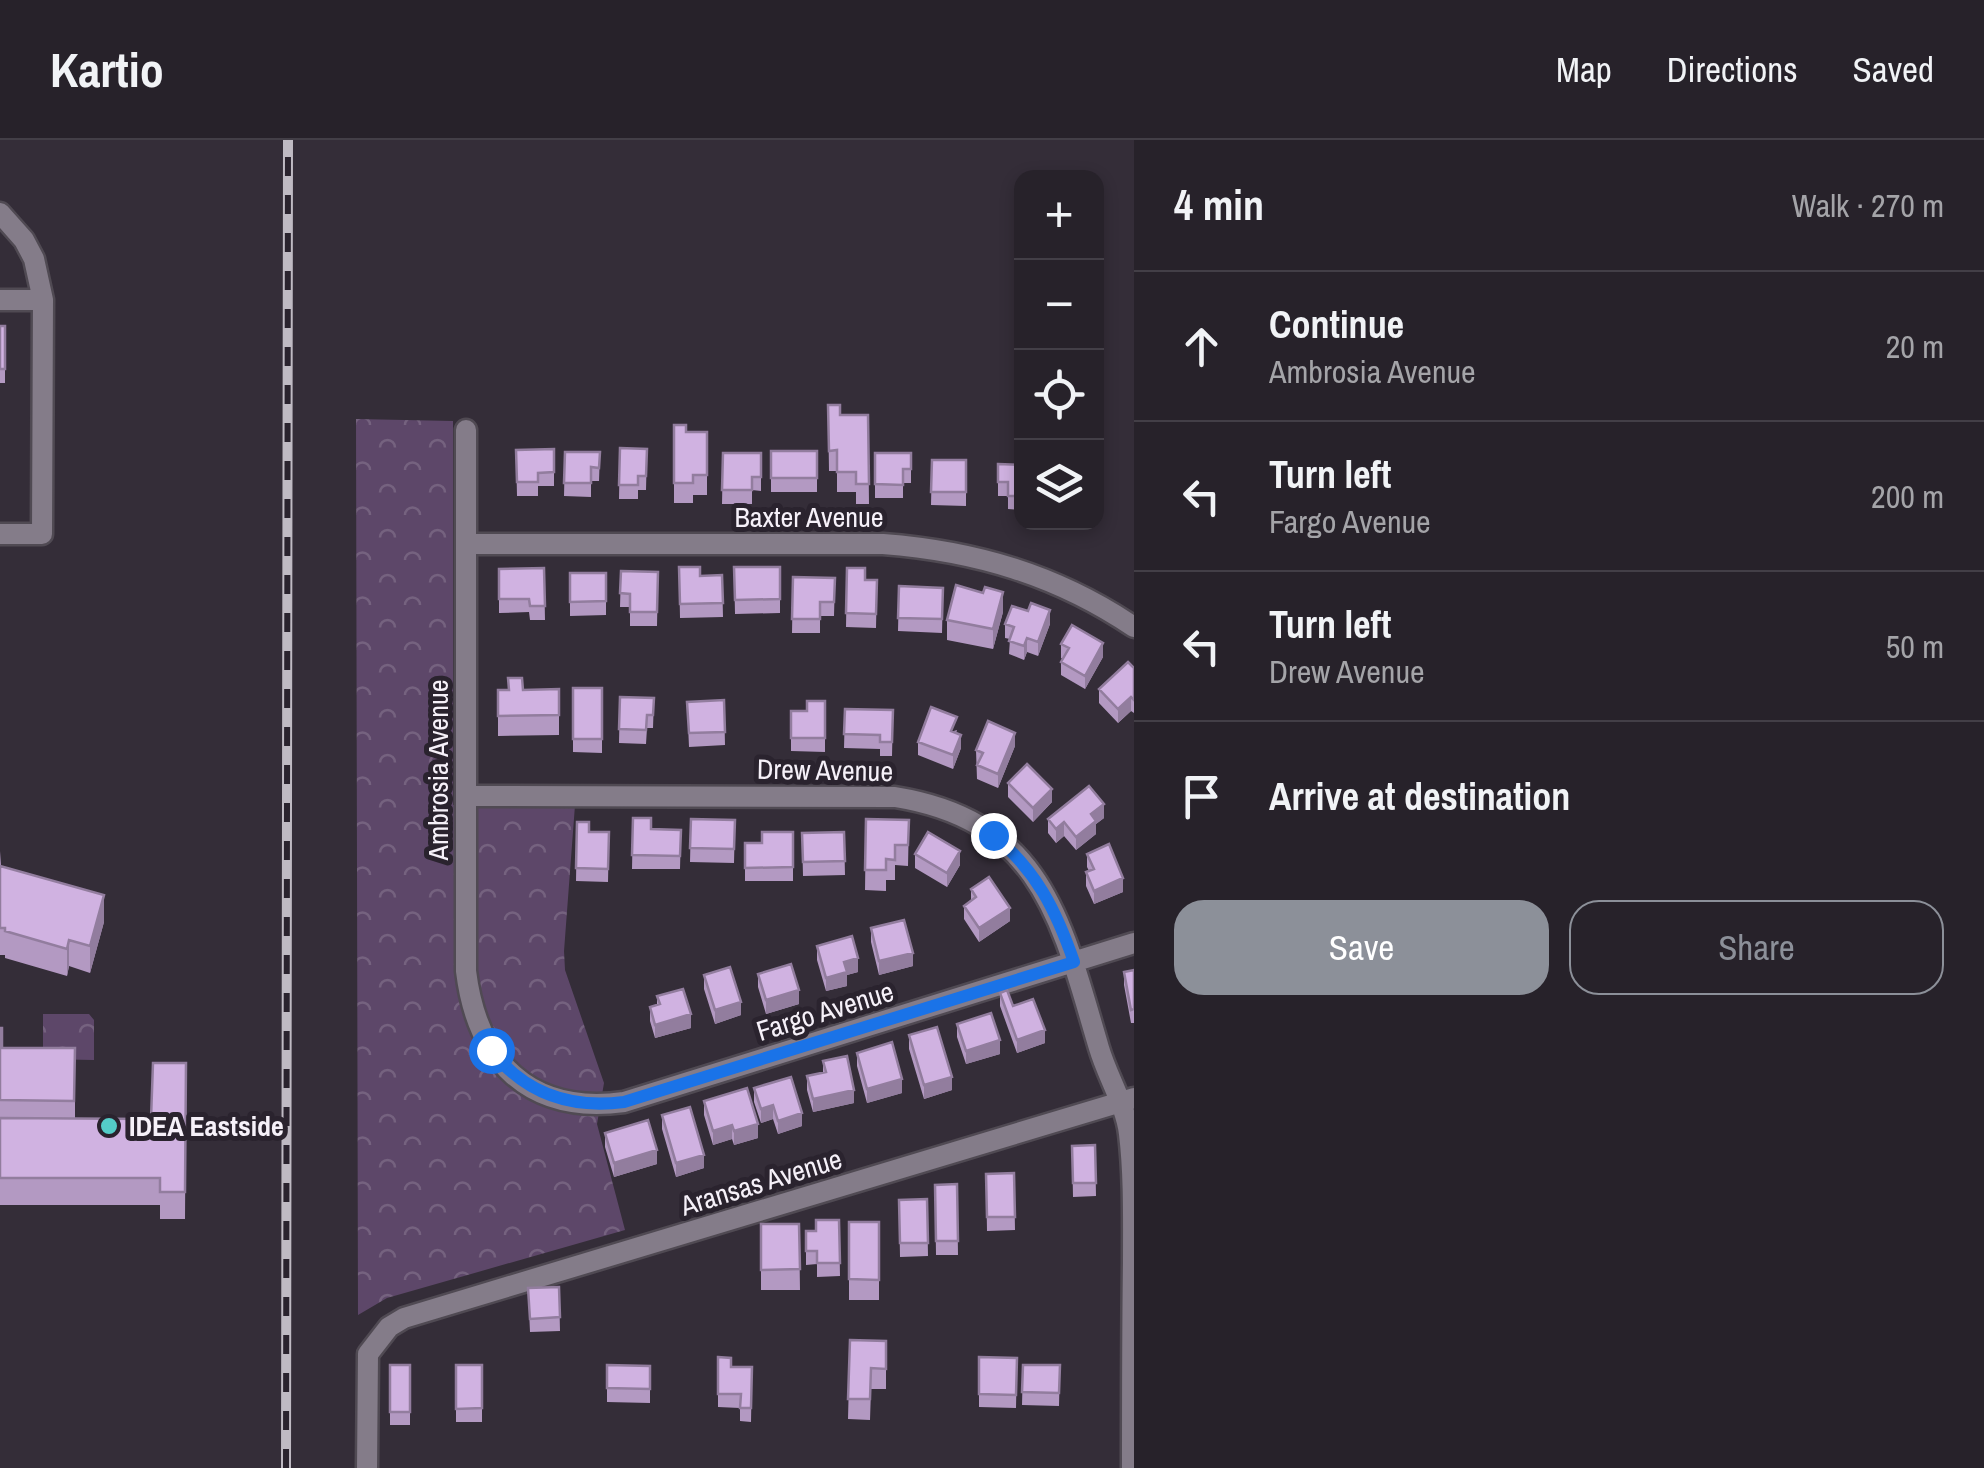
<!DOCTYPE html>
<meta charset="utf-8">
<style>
:root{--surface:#27222a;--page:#332f36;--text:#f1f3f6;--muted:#a4a4a8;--line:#433f47;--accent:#8c9099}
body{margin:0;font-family:"Archivo Narrow",sans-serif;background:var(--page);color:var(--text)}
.controls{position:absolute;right:30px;top:30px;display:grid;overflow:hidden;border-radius:20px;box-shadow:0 5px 15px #0003}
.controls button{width:90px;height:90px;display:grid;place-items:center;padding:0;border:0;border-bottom:2px solid var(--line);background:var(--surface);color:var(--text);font:50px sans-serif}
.stop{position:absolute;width:30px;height:30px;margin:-22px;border:8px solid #1a73e8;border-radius:50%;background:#fff}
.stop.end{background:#1a73e8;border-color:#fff;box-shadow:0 2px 10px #0008}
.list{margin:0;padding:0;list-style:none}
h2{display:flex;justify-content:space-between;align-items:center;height:130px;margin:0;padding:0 40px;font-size:42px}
h2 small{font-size:32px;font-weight:400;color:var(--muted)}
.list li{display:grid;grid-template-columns:65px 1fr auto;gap:30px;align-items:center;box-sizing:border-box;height:150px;padding:0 40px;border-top:2px solid var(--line)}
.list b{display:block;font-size:38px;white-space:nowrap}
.list p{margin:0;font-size:32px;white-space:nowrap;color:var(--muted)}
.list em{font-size:32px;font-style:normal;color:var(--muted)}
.actions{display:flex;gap:20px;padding:30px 40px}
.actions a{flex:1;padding:22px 0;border:2px solid var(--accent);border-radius:30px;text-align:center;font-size:35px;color:var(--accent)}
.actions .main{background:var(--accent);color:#fff}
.icon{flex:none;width:55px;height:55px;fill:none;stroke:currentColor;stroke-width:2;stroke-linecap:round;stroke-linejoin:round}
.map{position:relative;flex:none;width:1134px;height:1328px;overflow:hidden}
header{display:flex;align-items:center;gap:60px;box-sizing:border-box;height:140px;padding:0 50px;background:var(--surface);border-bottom:2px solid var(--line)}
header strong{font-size:48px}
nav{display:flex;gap:55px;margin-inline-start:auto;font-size:35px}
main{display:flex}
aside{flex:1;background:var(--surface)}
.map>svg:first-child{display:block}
.forest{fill:url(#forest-crowns)}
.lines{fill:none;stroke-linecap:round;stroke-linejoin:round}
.minor-casing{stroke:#504a53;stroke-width:25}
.minor{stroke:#847c89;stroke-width:20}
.rail-casing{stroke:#bfbac3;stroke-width:10}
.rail{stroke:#2a232e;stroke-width:6;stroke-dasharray:19;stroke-linecap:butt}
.wall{fill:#b399c2}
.shaded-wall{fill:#927d9e}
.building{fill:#d0b2e1;stroke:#927d9e;stroke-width:2.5}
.route{stroke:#1a73e8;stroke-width:12}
.poi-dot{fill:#54cdc8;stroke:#2a232e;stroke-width:4}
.labels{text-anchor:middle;stroke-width:10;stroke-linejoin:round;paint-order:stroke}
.street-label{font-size:28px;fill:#f6f1f9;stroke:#2a232e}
.poi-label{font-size:28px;font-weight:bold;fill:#f6f1f9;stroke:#2a232e;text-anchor:start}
</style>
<header>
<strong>Kartio</strong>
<nav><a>Map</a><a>Directions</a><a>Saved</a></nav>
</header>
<main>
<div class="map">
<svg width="1134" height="1328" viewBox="0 0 1134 1328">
<defs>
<pattern id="forest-crowns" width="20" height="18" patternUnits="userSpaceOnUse" patternTransform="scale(2.5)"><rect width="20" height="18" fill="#5d4769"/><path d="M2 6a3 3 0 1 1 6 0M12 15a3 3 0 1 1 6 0" fill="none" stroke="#75627f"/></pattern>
</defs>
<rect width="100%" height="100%" fill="#342d38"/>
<path class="forest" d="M356,279L453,281V665H575L564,811L565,830L604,943L597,984L625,1090L387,1158L358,1175Z
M43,874H89L94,880V920L43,919Z"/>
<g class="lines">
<defs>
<path id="minor" d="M0,73L24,100L34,119L43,160L42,394H0
M0,160H43
M466,290V831C477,921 529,975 624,962L1134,803
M466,404H883C975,411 1057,435 1134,487
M466,656L895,657C1044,681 1062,784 1099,908C1107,936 1126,966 1129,994C1134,1036 1133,1080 1133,1123C1132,1191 1132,1260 1132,1328
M367,1328L368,1214L389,1187L404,1178L1134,958"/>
</defs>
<use href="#minor" class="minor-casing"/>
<use href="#minor" class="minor"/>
<defs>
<path id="rail" d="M286,1328L288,0"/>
</defs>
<use href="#rail" class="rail-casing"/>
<use href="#rail" class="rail"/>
</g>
<path class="wall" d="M0,186H5V243H0Z
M828,265L840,275H868L869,364H856V352H837V331H829Z
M674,285L686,292H707V355H693V363H674Z
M620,308L647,309L646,350H638V359H619Z
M554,309V346H538V356H517L516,310Z
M771,311H817V352H771Z
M565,312H600L599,341H591V357L564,356Z
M723,313H761V351L752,350V364H722Z
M875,313H911V343H903V358H875Z
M932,320H966V366L931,365Z
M998,324L1022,325V370L1008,369V356H998Z
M679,427L700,436L722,435L723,477L680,478Z
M734,427H780V473L735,474Z
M544,428L545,480H530L529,472L499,473V429Z
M847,428L865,440H877L876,488L846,487Z
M621,431L658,432L657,486H630V467H620Z
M570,433H606V475L570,476Z
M793,437L835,438L834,476H820V493H792Z
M899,446L943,448L942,493L898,491Z
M1003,472L993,509L947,500V480Z
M1005,484H1050L1038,516L1027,512L1024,520L1009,514L1010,499L1005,498Z
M1061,504L1103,517L1085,549L1061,535V522L1063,519L1061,518Z
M1134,528V573L1131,571L1118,583L1099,563V549Z
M573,548H602V613L573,612Z
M559,549V595L498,596V550Z
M620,557L654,558L653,588H647L646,604L619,603Z
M724,560L725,605L689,607L687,562Z
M825,561V612L791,611V571H807Z
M845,569L893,570L892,616H880V609L844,608Z
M957,590L956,593L961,608L953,629L918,615V602Z
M1015,606L998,648L977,639L976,610Z
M1008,643L1052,662L1033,682L1008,657Z
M633,678L651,689L681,690L680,729H632Z
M1104,678L1096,684V694L1076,710L1064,696L1056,703L1048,693V679Z
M691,679L735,680L734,723L690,722Z
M866,679L909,680L908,726L895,725V740H886V751L865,750Z
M577,682L589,692H609L608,742L576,741Z
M793,692V741H745V703H762Z
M844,692L845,735L803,736L802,693Z
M0,711L1,726L104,782L90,833L69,826L67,836L5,818V815H0Z
M915,714L960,725L947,747L915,728Z
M1087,714L1123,752L1094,764L1086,746V732L1089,731L1087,727Z
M971,749L1010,781L979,802L964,779V766L971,761Z
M871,788L913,826L879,835L871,802Z
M817,806L858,832L847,835V846L826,851L817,820Z
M1134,830V883H1131L1124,845V832Z
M758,834L799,864L766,874L758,847Z
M704,835L741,875L715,884L704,849Z
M1000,853L1013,866L1045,903L1017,913L1000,866Z
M657,856L691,888L655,898L650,881V867L657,865Z
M957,884L1000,914L966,924L957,897Z
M0,888L2,908H75V978L151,979L186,923L185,1079H160V1065H0Z
M909,895L952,950L924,959L909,909Z
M857,913L902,953L867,963L857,926Z
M823,921L854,963L813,972L807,950V936L823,933Z
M754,948L802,986L778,994L773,979L761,983L754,962Z
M704,961L758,998L734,1005L732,999L713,1005L704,975Z
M662,975L704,1028L676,1037L662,989Z
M605,993L657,1024L614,1037L605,1007Z
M1095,1005L1096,1056L1073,1057L1072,1006Z
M1014,1033L1015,1090L987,1091L986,1034Z
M957,1044L958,1115H936L935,1045Z
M927,1059L928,1116L900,1117L899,1060Z
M839,1080L840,1136L817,1137V1124L806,1125V1091H816Z
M849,1082H879V1160H849Z
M761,1084H799L800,1150H761Z
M559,1147L560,1191L530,1192L528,1148Z
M850,1200L886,1201V1249H871L870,1280L848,1279Z
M718,1217L731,1227H752L751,1282L740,1281V1268L718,1267Z
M979,1217L1017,1218L1016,1268L979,1267Z
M390,1225H410V1285H390Z
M456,1225H482V1282H456Z
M607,1225L650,1226V1263L607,1262Z
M1023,1225H1060L1059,1266L1022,1265Z"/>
<path class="shaded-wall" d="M1003,452V472L993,509V489Z
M1050,470V484L1038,516V502Z
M1027,498V512L1024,520V506Z
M1103,503V517L1085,549V536Z
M1131,557V571L1118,583V569Z
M1015,593V606L998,648V634Z
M961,595V608L953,629V615Z
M1052,649V662L1033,682V668Z
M1104,664V678L1096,684V694L1076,710V697L1091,674Z
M1064,682V696L1056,703V689Z
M960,711V725L947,747V733Z
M1123,738V752L1094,764V751Z
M104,755V782L90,833V806Z
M1010,768V781L979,802V788Z
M69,800V826L67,836V809Z
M913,813V826L879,835V821Z
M858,818V832L847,835V846L826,851V838L844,822Z
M799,850V864L766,874V860Z
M741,862V875L715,884V870Z
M691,874V888L655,898V885Z
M1045,890V903L1017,913V900Z
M1000,900V914L966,924V911Z
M952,937V950L924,959V945Z
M902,939V953L867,963V949Z
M854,950V963L813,972V959Z
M773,965V979L761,983V969Z
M802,973V986L778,994V981Z
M758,984V998L734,1005V991Z
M732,985V999L713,1005V991Z
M657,1010V1024L614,1037V1023Z
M704,1015V1028L676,1037V1023Z"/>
<path class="building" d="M0,186H5V229H0Z
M828,265H840V275H868L869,344H856V332H837V310L829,311Z
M674,285H686V292H707V335H693V343H674Z
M620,308L647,309L646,336H638V345H619Z
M554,309V332L538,333V342H517L516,310Z
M771,311H817V338H771Z
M565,312H600L599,328L591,327V343H564Z
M723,313H761V337H752V350H722Z
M875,313H911V329H903V345L875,344Z
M932,320H966V352H931Z
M998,324L1022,325V356H1008V342H998Z
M679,427H700V436L722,435L723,463L680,464Z
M734,427H780V459L735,460Z
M544,428L545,466H530L529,459H499V429Z
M847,428H865V440H877L876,474L846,473Z
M621,431L658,432L657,472H630V454L620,453Z
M570,433H606V461L570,462Z
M793,437L835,438L834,462H820V479H792Z
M956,445L983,453L985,447L1003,452L993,489L947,480Z
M899,446L943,448L942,479L898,478Z
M1031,463L1050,470L1038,502L1027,498L1024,506L1009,501L1014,487L1005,484L1012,466L1028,471Z
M1072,485L1103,503L1085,536L1061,522L1069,508L1061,504Z
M1128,522L1134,528V560L1131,557L1118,569L1099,549Z
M508,538H522L523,550L559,549V575L498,576V550H509Z
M573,548H602V599H573Z
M620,557L654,558L653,575H647L646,590L619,589Z
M724,560L725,592L689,593L687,562Z
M807,561H825V598H791V571H807Z
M931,567L957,577L951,591L961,595L953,615L918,602Z
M845,569L893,570L892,602H880V595L844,594Z
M988,581L1015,593L998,634L977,625L983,613L976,610Z
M1027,624L1052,649L1033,668L1008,643Z
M1089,646L1104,664L1091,674L1096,681L1076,697L1064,682L1056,689L1048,679Z
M633,678H651V689L681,690L680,716L632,715Z
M691,679L735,680L734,709L690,708Z
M866,679L909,680L908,705H895V720L886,719V730H865Z
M577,682H589V692H609L608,729L576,728Z
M762,692H793V727L745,728V703H762Z
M844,692L845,721L803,722L802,693Z
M928,692L960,711L947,733L915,714Z
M1109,704L1123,738L1094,751L1086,732L1094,729L1087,714Z
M0,726L104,755L90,806L69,800L67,809L5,791V788H0Z
M989,737L1010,768L979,788L964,766L976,757L971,749Z
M904,780L913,813L879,821L871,788Z
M852,796L858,818L844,822L847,832L826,838L817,806Z
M791,824L799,850L766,860L758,834Z
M730,827L741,862L715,870L704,835Z
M1134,830V869L1131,870L1124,832Z
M683,849L691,874L655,885L650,867L660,864L657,856Z
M1007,850L1013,866L1033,859L1045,890L1017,900L1000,853Z
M991,873L1000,900L966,911L957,884Z
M937,887L952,937L924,945L909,895Z
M0,888H2V908H75L74,961L0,960Z
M892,902L902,939L867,949L857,913Z
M847,916L854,950L813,959L807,936L826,932L823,921Z
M153,923H186L185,1052H160V1038H0V978L151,979Z
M791,937L802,973L778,981L773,965L761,969L754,948Z
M747,948L758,984L734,991L732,985L713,991L704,961Z
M690,967L704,1015L676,1023L662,975Z
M648,980L657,1010L614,1023L605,993Z
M1095,1005L1096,1043H1073L1072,1006Z
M1014,1033L1015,1077H987L986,1034Z
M957,1044L958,1101H936L935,1045Z
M927,1059L928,1103H900L899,1060Z
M816,1080H839L840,1123H817V1111H806V1091H816Z
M849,1082H879V1140L849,1139Z
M761,1084H799L800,1129L761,1130Z
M559,1147L560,1177L530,1179L528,1148Z
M850,1200L886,1201V1229L871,1228L870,1259H848Z
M718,1217L731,1218V1227H752L751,1268H740L741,1254H718Z
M979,1217L1017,1218L1016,1255L979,1254Z
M390,1225H410V1272H390Z
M456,1225H482V1268L456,1269Z
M607,1225L650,1226V1249L607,1248Z
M1023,1225H1060L1059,1253L1022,1252Z"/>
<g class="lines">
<path class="route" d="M491,910C525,954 570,969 624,962L1074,822C1056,770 1036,730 993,695"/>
</g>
<circle class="poi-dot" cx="109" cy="986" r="10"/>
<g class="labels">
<g class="street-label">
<text x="809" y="387">Baxter Avenue</text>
<text transform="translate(438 630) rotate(-90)" y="10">Ambrosia Avenue</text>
<text transform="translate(825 630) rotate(1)" y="10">Drew Avenue</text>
<text transform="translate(825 871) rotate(-17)" y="10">Fargo Avenue</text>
<text transform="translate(761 1042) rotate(-17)" y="10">Aransas Avenue</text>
</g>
<g class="poi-label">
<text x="129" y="996">IDEA Eastside</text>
</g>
</g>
</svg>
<div class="controls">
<button>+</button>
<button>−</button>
<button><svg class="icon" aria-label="locate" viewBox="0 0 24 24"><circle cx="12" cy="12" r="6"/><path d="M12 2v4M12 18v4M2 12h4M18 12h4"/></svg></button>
<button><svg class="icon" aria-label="layers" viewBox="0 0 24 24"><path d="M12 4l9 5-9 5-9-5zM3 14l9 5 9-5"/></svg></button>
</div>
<div class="stop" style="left:491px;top:910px"></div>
<div class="stop end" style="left:993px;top:695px"></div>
</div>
<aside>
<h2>4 min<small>Walk · 270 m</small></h2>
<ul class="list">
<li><svg class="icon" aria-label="ahead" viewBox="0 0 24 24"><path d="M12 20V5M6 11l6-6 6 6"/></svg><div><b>Continue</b><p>Ambrosia Avenue</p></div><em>20 m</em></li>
<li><svg class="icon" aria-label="left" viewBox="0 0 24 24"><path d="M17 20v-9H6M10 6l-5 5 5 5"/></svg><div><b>Turn left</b><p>Fargo Avenue</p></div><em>200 m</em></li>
<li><svg class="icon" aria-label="left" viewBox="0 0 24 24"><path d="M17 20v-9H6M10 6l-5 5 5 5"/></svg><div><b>Turn left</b><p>Drew Avenue</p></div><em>50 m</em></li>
<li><svg class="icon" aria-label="arrive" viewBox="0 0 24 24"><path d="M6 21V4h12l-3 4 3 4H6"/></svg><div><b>Arrive at destination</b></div></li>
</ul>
<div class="actions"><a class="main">Save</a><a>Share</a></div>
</aside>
</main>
